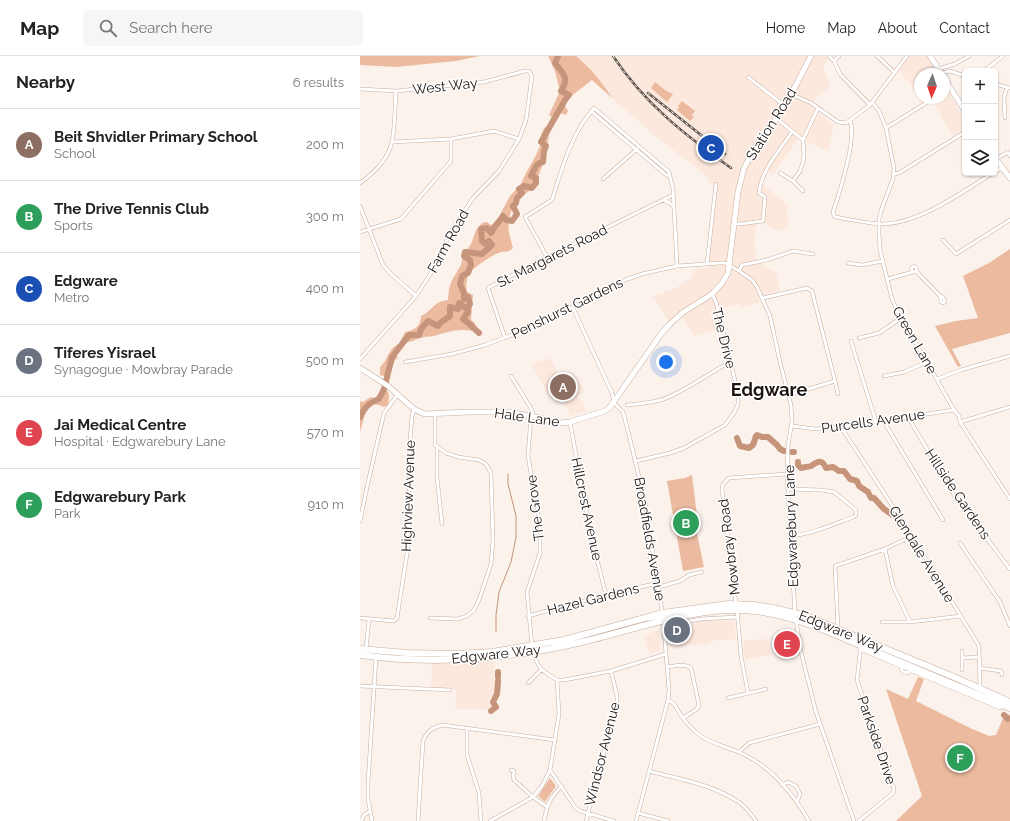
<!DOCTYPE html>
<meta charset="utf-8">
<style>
:root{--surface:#fff;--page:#f6f6f6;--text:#222;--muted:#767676;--line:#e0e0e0;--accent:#2e787b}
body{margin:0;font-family:Raleway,sans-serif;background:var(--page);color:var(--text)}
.controls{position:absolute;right:12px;top:12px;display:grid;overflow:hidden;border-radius:6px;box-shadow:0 1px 3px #0004}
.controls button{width:36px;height:36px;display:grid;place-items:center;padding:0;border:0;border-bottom:1px solid var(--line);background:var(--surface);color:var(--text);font:20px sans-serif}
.compass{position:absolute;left:554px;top:12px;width:36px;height:36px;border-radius:50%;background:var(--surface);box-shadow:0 1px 3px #0004;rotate:182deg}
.you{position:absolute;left:306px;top:306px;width:14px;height:14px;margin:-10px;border:3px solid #fff;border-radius:50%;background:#1a73e8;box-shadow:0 0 0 6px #1a73e833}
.badge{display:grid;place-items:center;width:26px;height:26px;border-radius:50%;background:var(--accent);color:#fff;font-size:13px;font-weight:700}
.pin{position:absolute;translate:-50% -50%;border:2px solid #fff;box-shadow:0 1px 4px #0006}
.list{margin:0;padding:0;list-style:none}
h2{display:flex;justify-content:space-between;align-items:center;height:52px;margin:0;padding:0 16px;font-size:17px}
h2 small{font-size:13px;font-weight:400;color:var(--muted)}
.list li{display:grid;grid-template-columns:26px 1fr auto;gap:12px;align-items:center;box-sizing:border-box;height:72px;padding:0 16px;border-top:1px solid var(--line)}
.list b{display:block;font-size:15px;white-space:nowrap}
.list p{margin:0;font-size:13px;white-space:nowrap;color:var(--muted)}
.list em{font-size:13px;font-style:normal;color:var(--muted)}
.icon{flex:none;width:22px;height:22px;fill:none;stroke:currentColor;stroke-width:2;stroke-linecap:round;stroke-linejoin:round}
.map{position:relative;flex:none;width:650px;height:765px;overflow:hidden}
header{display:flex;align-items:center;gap:24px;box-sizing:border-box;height:56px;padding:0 20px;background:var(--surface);border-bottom:1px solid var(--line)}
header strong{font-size:19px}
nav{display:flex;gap:22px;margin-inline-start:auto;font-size:14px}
.search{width:280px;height:36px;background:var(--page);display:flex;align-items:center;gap:10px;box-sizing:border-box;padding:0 14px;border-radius:6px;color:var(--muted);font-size:15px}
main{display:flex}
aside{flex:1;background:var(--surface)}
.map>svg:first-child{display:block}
.built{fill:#fde8dd}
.green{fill:#ebba9f}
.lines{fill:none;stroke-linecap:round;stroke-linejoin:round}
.stream{stroke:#c5947a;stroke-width:1}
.river{stroke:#c5947a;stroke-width:6}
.street-casing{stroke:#c6ad9f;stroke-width:4}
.primary-casing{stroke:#c6ad9f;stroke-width:6}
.highway-casing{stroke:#c6ad9f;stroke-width:7}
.street{stroke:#fff;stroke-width:3}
.primary{stroke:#fff;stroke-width:5}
.highway{stroke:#fff;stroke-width:6}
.rail-casing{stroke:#605651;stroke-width:2.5}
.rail{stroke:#fff;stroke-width:1;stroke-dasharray:3;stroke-linecap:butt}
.labels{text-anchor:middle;stroke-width:3;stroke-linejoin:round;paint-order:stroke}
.street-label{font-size:14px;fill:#1d140f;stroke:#fff}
.district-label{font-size:18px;font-weight:bold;fill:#1d140f;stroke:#fff}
</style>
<header>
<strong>Map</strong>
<div class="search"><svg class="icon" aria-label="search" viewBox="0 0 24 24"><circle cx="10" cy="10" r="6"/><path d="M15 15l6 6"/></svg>Search here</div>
<nav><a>Home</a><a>Map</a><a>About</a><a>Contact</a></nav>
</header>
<main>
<aside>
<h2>Nearby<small>6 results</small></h2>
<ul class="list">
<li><span class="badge" style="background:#8d6e63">A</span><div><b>Beit Shvidler Primary School</b><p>School</p></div><em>200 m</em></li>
<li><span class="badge" style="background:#2e9e5b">B</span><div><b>The Drive Tennis Club</b><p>Sports</p></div><em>300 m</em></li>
<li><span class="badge" style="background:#1a4fb4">C</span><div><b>Edgware</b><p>Metro</p></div><em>400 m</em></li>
<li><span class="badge" style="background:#6b7280">D</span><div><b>Tiferes Yisrael</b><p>Synagogue · Mowbray Parade</p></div><em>500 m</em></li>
<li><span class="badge" style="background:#e0444e">E</span><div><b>Jai Medical Centre</b><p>Hospital · Edgwarebury Lane</p></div><em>570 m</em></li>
<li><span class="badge" style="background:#2e9e5b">F</span><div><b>Edgwarebury Park</b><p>Park</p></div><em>910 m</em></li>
</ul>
</aside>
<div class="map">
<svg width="650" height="765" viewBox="0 0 650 765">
<rect width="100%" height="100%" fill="#fcf2ec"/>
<path class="built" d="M216,0H471L464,8V15L471,29L449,49L474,69L468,95L446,85L438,83L414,118L406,114L399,132L398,142H403L401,163L397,164L394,186L397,204L406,211L416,216L420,235L398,241L400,246L380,252L379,248L361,252L364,272L334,280L321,260L311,269L293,240L316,232L332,221L334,213L348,212L355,130L347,124L348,121L294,79L252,42L243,28L226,8Z
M548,0H568L578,18H560V42H584V29L605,64V72L593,80L572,44L563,50L551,29L539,15L549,1Z
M402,128L429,150L425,155L427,156L429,166L426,167L428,172L418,175L415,173H411L410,169H406L404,166L407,139L400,134Z
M190,302L200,321L214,317L225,336L218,339L227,355L211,360L197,334L188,336L171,308Z
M348,564H374L376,583L350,585L349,588L311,591L309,572Z
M299,574L300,594L290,599L284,580Z
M408,583L411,599L385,603L383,584Z
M134,601V653H95L96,634L71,633L72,603Z"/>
<path class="green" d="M0,0H120L96,5L36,11L0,9Z
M188,0H216C231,12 242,26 252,42L232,24L206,44L205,50L208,55L206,59L200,57L193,62L189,59L200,35L195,15Z
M295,26L305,34L313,38L307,46L291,32Z
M322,45L335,55L332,59L334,61L330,65L317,54L319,51L318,50Z
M189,69C191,83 181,119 173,131C171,134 166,137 164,139C156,146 150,154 149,165C147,175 151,183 153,192C147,197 147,195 141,196C131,199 116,211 108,217L106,231L107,236L113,239L111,264L115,267L116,273L112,275C97,272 88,276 74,280C71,281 68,280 65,281C55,283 50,288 40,286L45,276C54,274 61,271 61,260C74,254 72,246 88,244L89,233L92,224L101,209L103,199L111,188L116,174L122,167L127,166L131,169L136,166L150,140L161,128L165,119L176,99L180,90V82L184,72Z
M650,193V277L592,293L601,310L598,311L575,270L596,265L618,262L603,220L629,207Z
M38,288L42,290L41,293H37L34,295L38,302L35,304L28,321L20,319V311C28,304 28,293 38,288Z
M23,332C31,336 29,341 28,349L24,351L19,349L11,348L7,351L0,376V345L3,346L11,341L15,342Z
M332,419L338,468H335L344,511L323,515L307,425L325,422Z
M558,621L564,623L556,645L610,672L629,680L636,679L645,657L650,659V765H536L562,740L526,633L548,643Z
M190,722L196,730L185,746L178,740Z"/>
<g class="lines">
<path class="stream" d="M136,575V559L139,536L151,506L156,481V460L148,428V418"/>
<path class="river" d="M107,253L108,256L103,263L104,264L106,265L119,277
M0,361C4,352 9,346 19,343L24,333L32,301L49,279H59L61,273L68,265L78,270L80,267L90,260V251L98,253L99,247L107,253L110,248L108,241L104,243V237L100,228L102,220L108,217L111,209L110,204L104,200L105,196L122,198L132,189L129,185L125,188L122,185L121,173L127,172L131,177L132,176C134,169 140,166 143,160L146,164L152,165L157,158L153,150L156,147L157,142L162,137L159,133L164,130L172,132L176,127V122L171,120C175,114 175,107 183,106L184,95L186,90L181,86L205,44L209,39L201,35C210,21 203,18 195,7L198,0
M377,382L380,390L389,392L393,389L396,380L397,379L402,381H408L417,389L420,393L424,395
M432,396H434
M438,406V409L441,412C444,411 448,411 451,410C458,405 462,403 466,412L473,411L479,415H484L490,423L497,425L499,430L508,436L511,442H514L524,453L537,462
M138,616V621
M131,655L136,651L133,646L137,638L138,625
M644,659L648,663"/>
<defs>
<path id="street" d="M469,0L474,5L479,0
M517,0L534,16
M474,5L480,18L510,49
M578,13L595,8L609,0
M624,15L643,0
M581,17L590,15L605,20
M602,19C605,14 608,14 613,15
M388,21L425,50
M635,28L650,32
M0,33L36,35L124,26L165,15H169L172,20L166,64L159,83L139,115L113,142L91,175L71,217L56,240L0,303
M584,36L590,32
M431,38L451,47L478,66L486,67L510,49L547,0
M512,46L519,55L526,72L534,112L533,123L522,152L519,163V178L520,194L532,243L539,259L567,306L594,354L599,360L600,366L650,443
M231,55L305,118L309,120
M645,62L644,41L647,32
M417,63L443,84
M490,65C497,82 479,138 473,156L474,160L476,161C492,164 509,168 525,168C562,166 602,136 633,117
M526,72L574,42
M32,86L91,83L134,75L159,83
M636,103L648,96L650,100
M635,116L642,112
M420,117L433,125L443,135
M534,118L539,117L605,76
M243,123L277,93
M433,125L440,115L443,106L444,99L443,84L458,52
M0,127C14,117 28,103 32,86C35,71 35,50 36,35
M303,144L310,147L313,150
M0,150L23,209L31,218L56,240
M374,168H380L403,165L405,141L399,137C401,114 420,94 432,76
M0,176L41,163L91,105V83
M583,184L596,198L650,164
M187,201L165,161L192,144C202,112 211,78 234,52L309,116L313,133L317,210
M488,207L502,209L523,205
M347,208L356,128
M551.5 213a2.5 2.5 0 1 1 5 0a2.5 2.5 0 1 1-5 0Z
M379,215L382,209L407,204L433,195L453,198
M556,215L580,240L583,241L585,246L583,247L581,246L580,240
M528,223L553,216
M403,242L447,232L452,235L475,325L429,339
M213,252L252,337L254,347L263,356L268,375L285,446L303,561L309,634L308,644L276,765
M145,282L128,232L187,201L313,139
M499,282L519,277L541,262
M491,285L516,366
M45,306L92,298L125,289L173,271L265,224L282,218L317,210L360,207H365L379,215L392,224L397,231L410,260L420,306L431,349L432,365L428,390L427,418L435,558
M151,320L172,354L173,360
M524,320L544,316L567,306
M577,323L601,314L650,300
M475,325L478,338
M267,349C278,348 289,347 301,344C325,336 347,318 370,306
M171,360L168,400L180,469V497L167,536L172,590
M548,361L594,439L650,513
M523,364L583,464
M210,366L230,476L246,539
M600,366L650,351
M432,370L455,373L481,371L594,354
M481,371L552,480L619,590L620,632
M77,391V421L82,468
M276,405L310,397L324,392L365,369L374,357L378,348V337L356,246L352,238
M428,433L461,434L474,436L496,454V459L493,461C472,469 452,478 430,480
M0,465L7,431L24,357L38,338
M600,487L640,546L650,570
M525,493L533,530L550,566
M299,531L320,525L329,519L342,516
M376,548L362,433L363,428L369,422L427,418
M377,554L381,600L388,637
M168,560L246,539L298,527
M0,562L34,565L37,562L48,491L50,384L52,360L54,353
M70,562L98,563L107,560L114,554L119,544L131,508L133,484L131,417L126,408L119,404L98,401L86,397L75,389V358
M289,563L317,559
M436,564L441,596L456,656L494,765
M522,566H550L601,560
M304,572L307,569L341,563L377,561
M478,573L475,510L525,493L552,480
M6,593L9,563
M500,593L640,652L644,650
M602,595V602
M174,596C177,613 183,615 197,624
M307,611C314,610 325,607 331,612L339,649L337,653L323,662
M541,611L542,615L547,617L551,615
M619,612L641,615L642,619
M602,614V602L619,601
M197,624L199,658L190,714L215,751L220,755L254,765
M197,624H204L251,615L306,598
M168,627L181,614
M0,630L90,634
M368,642L406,633
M308,644C317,647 317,656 323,662C327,668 332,673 338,678C351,688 368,691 383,698C411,711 433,738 449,765
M107,673V699L119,737L121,765
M379,696L389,687L460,668
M289,715C319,723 351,728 377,745C385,749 391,758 396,765
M422,729L428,726L436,730L440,738L437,746
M187,751L173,741L182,730L190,714
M278,757L308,765
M1,765L4,759L10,755
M12,765L8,743V727L16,601
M58,765L63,685C67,675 72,672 82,669L195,684
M130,765L173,741L154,724L153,720L154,715L151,714
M184,765C187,749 190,741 202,730
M226,765L257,647V640L251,615
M499,765L533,737L534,733L497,624L501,589"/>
<path id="primary" d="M570,0L582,18
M584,22L605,55
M635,102L650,122
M0,312L28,330L54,353L65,358L109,356H148L171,360L200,367L210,366L245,355L250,351L301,278L309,269L322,257L352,238L362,227L368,217L378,136L384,112L395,92L425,50L451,0"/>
<path id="highway" d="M0,593L47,597L96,598L132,596L204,584L303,557L368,548L394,549L413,552L446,560L594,621L650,646
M0,599C75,609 152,603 226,585C281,572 337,549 395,555C416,557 436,564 457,571L650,652"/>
</defs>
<use href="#street" class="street-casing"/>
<use href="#primary" class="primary-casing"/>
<use href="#highway" class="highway-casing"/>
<use href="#street" class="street"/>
<use href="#primary" class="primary"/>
<use href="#highway" class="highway"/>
<defs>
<path id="rail" d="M253,0C285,48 325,79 371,112
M288,37L365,98"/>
</defs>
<use href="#rail" class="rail-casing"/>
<use href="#rail" class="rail"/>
</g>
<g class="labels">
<g class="street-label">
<text transform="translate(85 30) rotate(-6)" y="5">West Way</text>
<text transform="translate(411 68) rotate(-58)" y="5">Station Road</text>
<text transform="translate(88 185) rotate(-61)" y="5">Farm Road</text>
<text transform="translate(192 200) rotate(-27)" y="5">St. Margarets Road</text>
<text transform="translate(207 252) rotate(-26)" y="5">Penshurst Gardens</text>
<text transform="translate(364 282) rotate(76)" y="5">The Drive</text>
<text transform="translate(555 284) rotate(60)" y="5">Green Lane</text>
<text transform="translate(167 361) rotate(8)" y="5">Hale Lane</text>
<text transform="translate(513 365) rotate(-8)" y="5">Purcells Avenue</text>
<text transform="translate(598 438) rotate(56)" y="5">Hillside Gardens</text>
<text transform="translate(48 440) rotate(-88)" y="5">Highview Avenue</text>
<text transform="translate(175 452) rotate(-97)" y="5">The Grove</text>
<text transform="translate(227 453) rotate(78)" y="5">Hillcrest Avenue</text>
<text transform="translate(431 470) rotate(-92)" y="5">Edgwarebury Lane</text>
<text transform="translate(290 483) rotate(80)" y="5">Broadfields Avenue</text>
<text transform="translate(369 491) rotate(-97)" y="5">Mowbray Road</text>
<text transform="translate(562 498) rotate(58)" y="5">Glendale Avenue</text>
<text transform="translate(233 543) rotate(-14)" y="5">Hazel Gardens</text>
<text transform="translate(481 575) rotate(22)" y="5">Edgware Way</text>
<text transform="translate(136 598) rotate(-6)" y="5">Edgware Way</text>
<text transform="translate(517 684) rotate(71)" y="5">Parkside Drive</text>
<text transform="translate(242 698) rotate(-76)" y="5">Windsor Avenue</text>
</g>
<g class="district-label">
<text x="409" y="340">Edgware</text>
</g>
</g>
</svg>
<div class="controls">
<button>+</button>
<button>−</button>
<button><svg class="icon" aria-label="layers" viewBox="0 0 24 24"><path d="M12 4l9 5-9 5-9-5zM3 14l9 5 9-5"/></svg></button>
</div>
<svg class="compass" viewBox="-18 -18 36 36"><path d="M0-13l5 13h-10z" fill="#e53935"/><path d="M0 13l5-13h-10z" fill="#767676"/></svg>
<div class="you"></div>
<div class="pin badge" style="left:203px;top:331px;background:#8d6e63">A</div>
<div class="pin badge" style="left:326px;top:467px;background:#2e9e5b">B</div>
<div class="pin badge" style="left:351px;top:92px;background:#1a4fb4">C</div>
<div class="pin badge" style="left:317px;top:574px;background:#6b7280">D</div>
<div class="pin badge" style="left:427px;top:588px;background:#e0444e">E</div>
<div class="pin badge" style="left:600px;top:702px;background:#2e9e5b">F</div>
</div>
</main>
